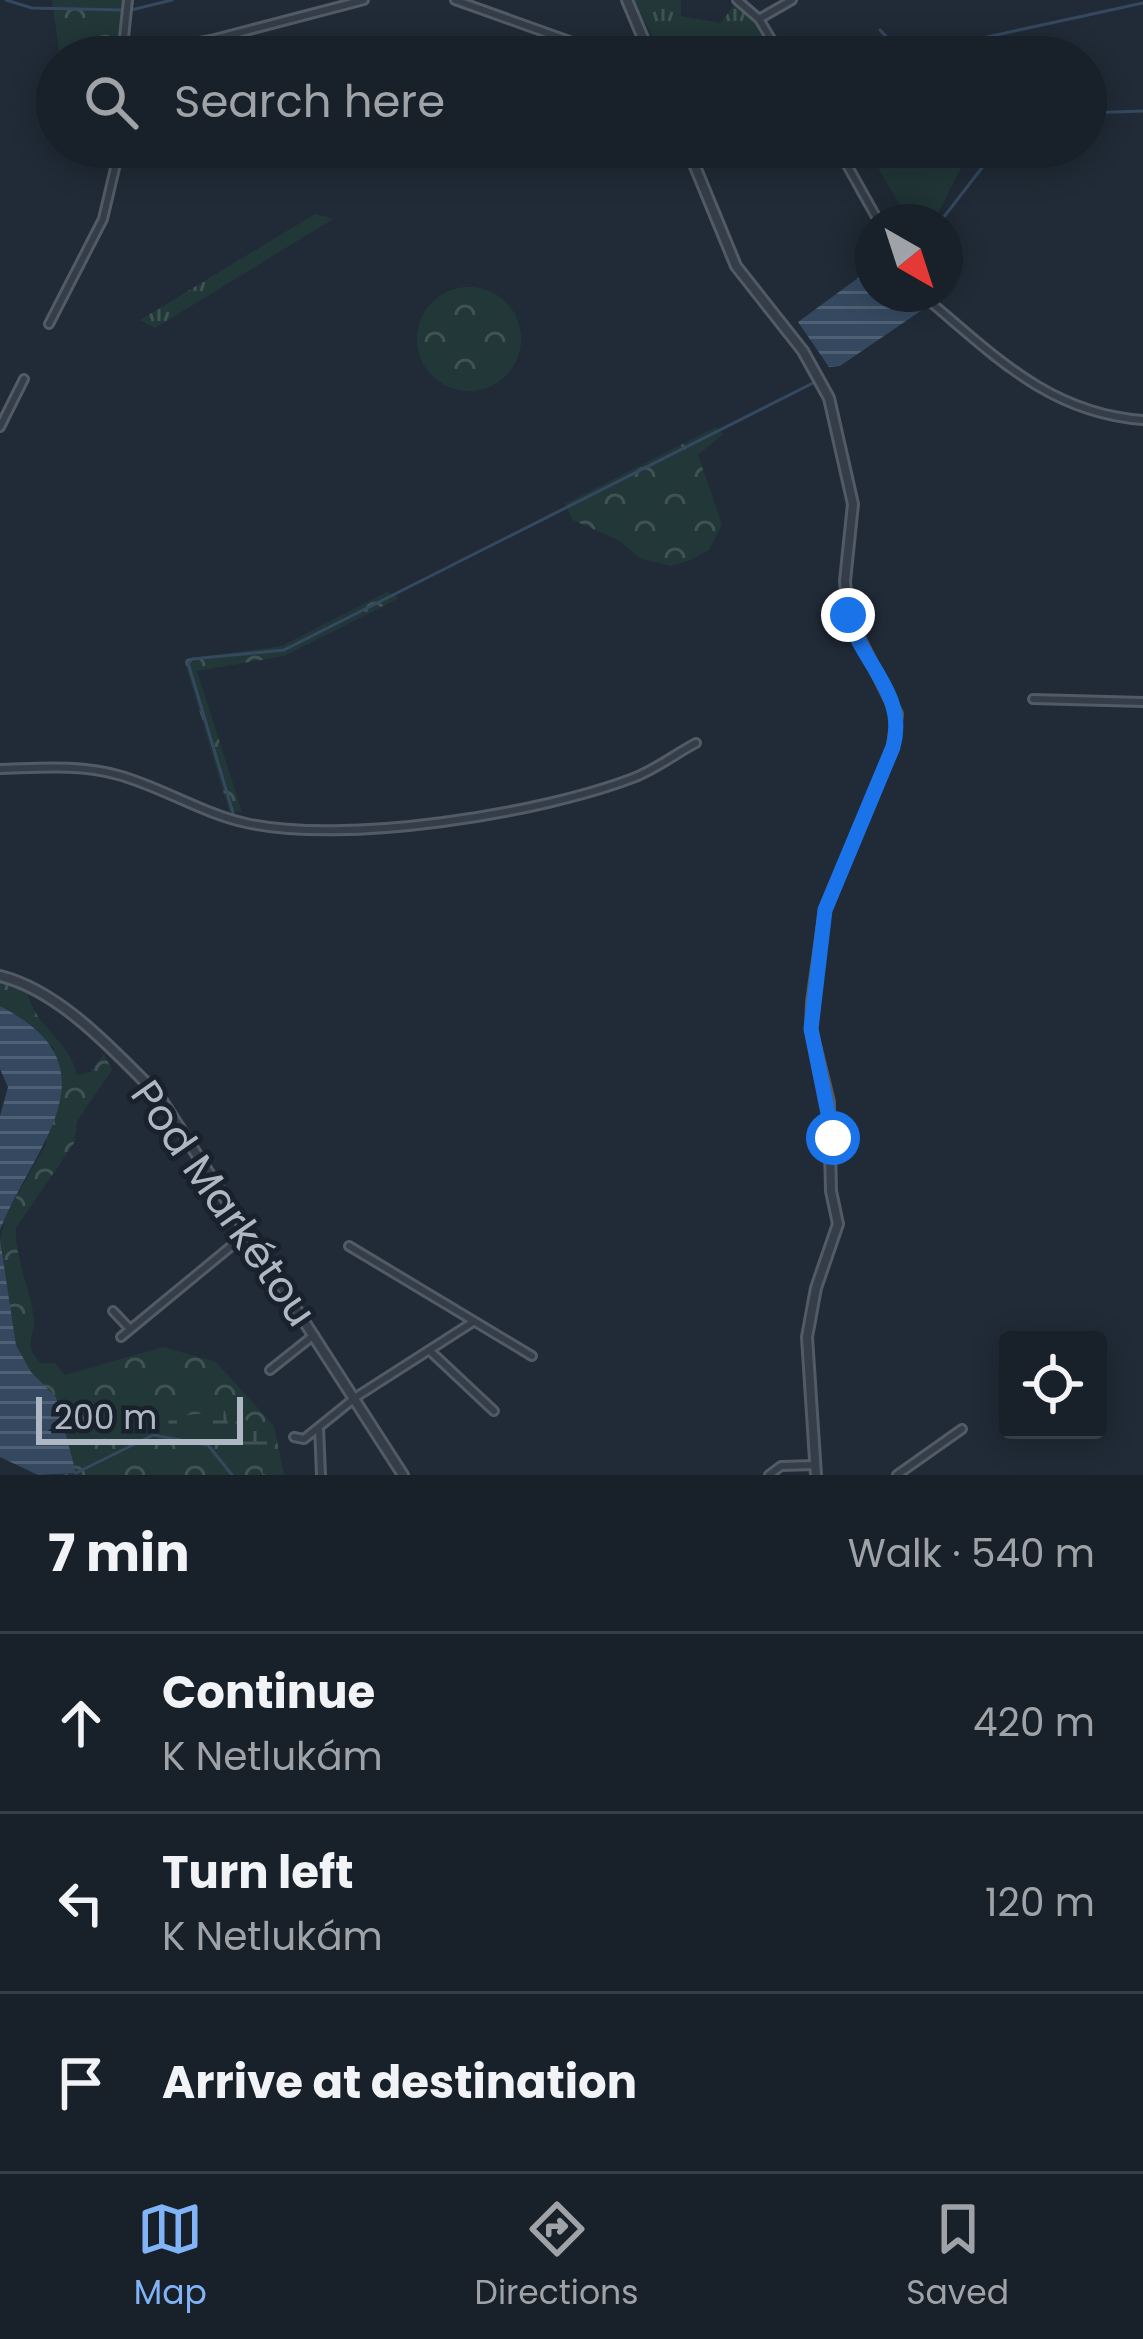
<!DOCTYPE html>
<meta charset="utf-8">
<style>
:root{--surface:#182029;--page:#212831;--text:#f1f3f6;--muted:#9fa3a8;--line:#363e46;--accent:#81b4f7}
body{margin:0;font-family:Poppins,sans-serif;background:var(--page);color:var(--text)}
.controls{position:absolute;right:36px;bottom:36px;display:grid;overflow:hidden;border-radius:12px;box-shadow:0 6px 30px #0003}
.controls button{width:108px;height:108px;display:grid;place-items:center;padding:0;border:0;border-bottom:3px solid var(--line);background:var(--surface);color:var(--text);font:60px sans-serif}
.compass{position:absolute;left:855px;top:204px;width:108px;height:108px;border-radius:50%;background:var(--surface);box-shadow:0 6px 30px #0003;rotate:141deg}
.scale{position:absolute;left:36px;bottom:30px;width:207px;box-sizing:border-box;padding-left:12px;border:6px solid #aeb8c4;border-top:0;font-size:33px;line-height:42px;white-space:nowrap;color:#aeb8c4;-webkit-text-stroke:9px #19222c;paint-order:stroke}
.stop{position:absolute;width:36px;height:36px;margin:-27px;border:9px solid #1a73e8;border-radius:50%;background:#fff}
.stop.end{background:#1a73e8;border-color:#fff;box-shadow:0 3px 12px #0008}
.list{margin:0;padding:0;list-style:none}
h2{display:flex;justify-content:space-between;align-items:center;height:156px;margin:0;padding:0 48px;font-size:51px}
h2 small{font-size:39px;font-weight:400;color:var(--muted)}
.list li{display:grid;grid-template-columns:78px 1fr auto;gap:36px;align-items:center;box-sizing:border-box;height:180px;padding:0 48px;border-top:3px solid var(--line)}
.list b{display:block;font-size:45px;white-space:nowrap}
.list p{margin:0;font-size:39px;white-space:nowrap;color:var(--muted)}
.list em{font-size:39px;font-style:normal;color:var(--muted)}
.icon{flex:none;width:66px;height:66px;fill:none;stroke:currentColor;stroke-width:2;stroke-linecap:round;stroke-linejoin:round}
.map{position:relative;flex:none;width:1143px;height:1475px;overflow:hidden}
.search{position:absolute;background:var(--surface);box-shadow:0 6px 30px #0003;left:36px;right:36px;top:36px;height:132px;display:flex;align-items:center;gap:30px;box-sizing:border-box;padding:0 42px;border-radius:66px;color:var(--muted);font-size:45px}
.sheet{height:696px;background:var(--surface)}
nav{display:flex;justify-content:space-around;align-items:center;box-sizing:border-box;height:168px;border-top:3px solid var(--line);background:var(--surface);font-size:33px;color:var(--muted)}
nav a{display:grid;justify-items:center;gap:6px}
nav .on{color:var(--accent)}
.map>svg:first-child{display:block}
.grass{fill:url(#grass-tufts)}
.forest{fill:url(#forest-crowns)}
.wetland{fill:url(#wetland-marsh)}
.pitch{fill:#223738}
.water{fill:url(#water-rules)}
.lines{fill:none;stroke-linecap:round;stroke-linejoin:round}
.stream{stroke:#34485f;stroke-width:3}
.minor-casing{stroke:#515b65;stroke-width:12}
.tertiary-casing{stroke:#515b65;stroke-width:14}
.minor{stroke:#343d48;stroke-width:6}
.tertiary{stroke:#343d48;stroke-width:8}
.route{stroke:#1a73e8;stroke-width:15}
.labels{text-anchor:middle;stroke-width:10;stroke-linejoin:round;paint-order:stroke}
.street-label{font-size:42px;fill:#aeb8c4;stroke:#19222c}
</style>
<div class="map">
<svg width="1143" height="1475" viewBox="0 0 1143 1475">
<defs>
<pattern id="grass-tufts" width="24" height="20" patternUnits="userSpaceOnUse" patternTransform="scale(3)"><rect width="24" height="20" fill="#223738"/><path d="M3 7l-1-3M5 7V3M7 7l1-3M15 17l-1-3M17 17v-4M19 17l1-3" fill="none" stroke="#405253"/></pattern>
<pattern id="forest-crowns" width="20" height="18" patternUnits="userSpaceOnUse" patternTransform="scale(3)"><rect width="20" height="18" fill="#223738"/><path d="M2 6a3 3 0 1 1 6 0M12 15a3 3 0 1 1 6 0" fill="none" stroke="#405253"/></pattern>
<pattern id="wetland-marsh" width="20" height="14" patternUnits="userSpaceOnUse" patternTransform="scale(3)"><rect width="20" height="14" fill="#223738"/><path d="M1 5h8M5 5V1M11 12h8M15 12V8" fill="none" stroke="#405253"/></pattern>
<pattern id="water-rules" width="6" height="5" patternUnits="userSpaceOnUse" patternTransform="scale(3)"><rect width="6" height="5" fill="#34485f"/><path d="M0 2.5h6" fill="none" stroke="#4f6074"/></pattern>
</defs>
<rect width="100%" height="100%" fill="#202b37"/>
<path class="grass" d="M634,0H681V16L721,23L736,2L758,23L771,57H689L683,46L660,52Z
M315,214L333,219L155,328L140,320Z"/>
<path class="forest" d="M52,0H123L118,50L60,57Z
M417 339a52 52 0 1 1 104 0a52 52 0 1 1-104 0Z
M716,427L723,434L698,455L722,524L709,550L690,560L671,566L639,558L620,541L573,520L565,504Z
M387,592L399,598L284,656L197,671L242,812L229,811L184,659L282,646Z
M0,982L28,994C35,1027 69,1040 77,1075L90,1072L104,1054L112,1070L77,1121L74,1143L16,1228C14,1255 29,1286 33,1313C38,1335 20,1344 41,1363H55L65,1375L163,1347L216,1362L274,1426L284,1475H51L75,1473L56,1397L31,1372L16,1345L0,1239L5,1217L46,1144L54,1048L0,1006Z"/>
<path class="wetland" d="M225,1411L230,1433L239,1416L267,1431L273,1475L263,1474L261,1458L222,1446C210,1426 190,1426 168,1426L169,1417Z"/>
<path class="pitch" d="M884,147C912,147 949,137 962,166L935,219L910,222L879,170Z"/>
<path class="water" d="M873,267V294H912L925,308L840,366L829,367L798,322Z
M0,1006C121,1068 33,1146 0,1230V1116L8,1087L0,1069Z
M0,1239L16,1345L31,1372L56,1397L76,1473L38,1475L0,1457Z"/>
<g class="lines">
<path class="stream" d="M6,0L32,8L123,10
M744,0L759,13
M131,10L172,0
M880,30L904,55L1143,3
M1086,113L1143,111
M940,222L998,147
M234,816L188,663L192,659L284,650L815,382
M76,1473L153,1435L208,1445L232,1475"/>
<defs>
<path id="minor" d="M455,0L614,57
M737,0L759,19L782,57
M759,19L792,0
M122,55L211,40L364,0
M122,56L128,0
M837,147L879,222
M921,294C992,353 1047,413 1143,420
M49,324L103,219L120,147
M0,427L24,379
M1033,699L1143,702
M0,769C39,768 79,764 118,775C162,787 201,813 246,823C344,845 539,814 633,778C655,770 675,754 696,743
M349,1246L532,1356
M113,1311L130,1329
M121,1337L246,1234
M429,1350L494,1411
M270,1370L314,1335
M319,1427L321,1475
M294,1437L304,1439L356,1397L473,1322
M769,1475L781,1466L816,1465
M897,1475L962,1429"/>
<path id="tertiary" d="M627,0L651,57
M687,147L736,266L803,351L829,398L853,504L845,581L848,615L897,714L893,747L825,910L812,1002L811,1029L829,1102L831,1191L838,1224L816,1288L807,1337L816,1475
M0,976C61,991 116,1053 159,1096L403,1475"/>
</defs>
<use href="#minor" class="minor-casing"/>
<use href="#tertiary" class="tertiary-casing"/>
<use href="#minor" class="minor"/>
<use href="#tertiary" class="tertiary"/>
</g>
<g class="lines">
<path class="route" d="M833,1138L811,1029L825,910L893,747C908,694 861,663 848,615"/>
</g>
<g class="labels">
<g class="street-label">
<text transform="translate(224 1203) rotate(55)" y="15">Pod Markétou</text>
</g>
</g>
</svg>
<div class="controls">
<button><svg class="icon" aria-label="locate" viewBox="0 0 24 24"><circle cx="12" cy="12" r="6"/><path d="M12 2v4M12 18v4M2 12h4M18 12h4"/></svg></button>
</div>
<svg class="compass" viewBox="-18 -18 36 36"><path d="M0-13l5 13h-10z" fill="#e53935"/><path d="M0 13l5-13h-10z" fill="#9fa3a8"/></svg>
<div class="scale">200 m</div>
<div class="stop" style="left:833px;top:1138px"></div>
<div class="stop end" style="left:848px;top:615px"></div>
<div class="search"><svg class="icon" aria-label="search" viewBox="0 0 24 24"><circle cx="10" cy="10" r="6"/><path d="M15 15l6 6"/></svg>Search here</div>
</div>
<section class="sheet">
<h2>7 min<small>Walk · 540 m</small></h2>
<ul class="list">
<li><svg class="icon" aria-label="ahead" viewBox="0 0 24 24"><path d="M12 20V5M6 11l6-6 6 6"/></svg><div><b>Continue</b><p>K Netlukám</p></div><em>420 m</em></li>
<li><svg class="icon" aria-label="left" viewBox="0 0 24 24"><path d="M17 20v-9H6M10 6l-5 5 5 5"/></svg><div><b>Turn left</b><p>K Netlukám</p></div><em>120 m</em></li>
<li><svg class="icon" aria-label="arrive" viewBox="0 0 24 24"><path d="M6 21V4h12l-3 4 3 4H6"/></svg><div><b>Arrive at destination</b></div></li>
</ul>
</section>
<nav>
<a class="on"><svg class="icon" aria-label="map" viewBox="0 0 24 24"><path d="M3 6l6-2 6 2 6-2v14l-6 2-6-2-6 2zM9 4v14M15 6v14"/></svg>Map</a>
<a><svg class="icon" aria-label="directions" viewBox="0 0 24 24"><path d="M12 3l9 9-9 9-9-9zM9 14v-3h6M13 9l2 2-2 2"/></svg>Directions</a>
<a><svg class="icon" aria-label="saved" viewBox="0 0 24 24"><path d="M7 4h10v16l-5-4-5 4z"/></svg>Saved</a>
</nav>
